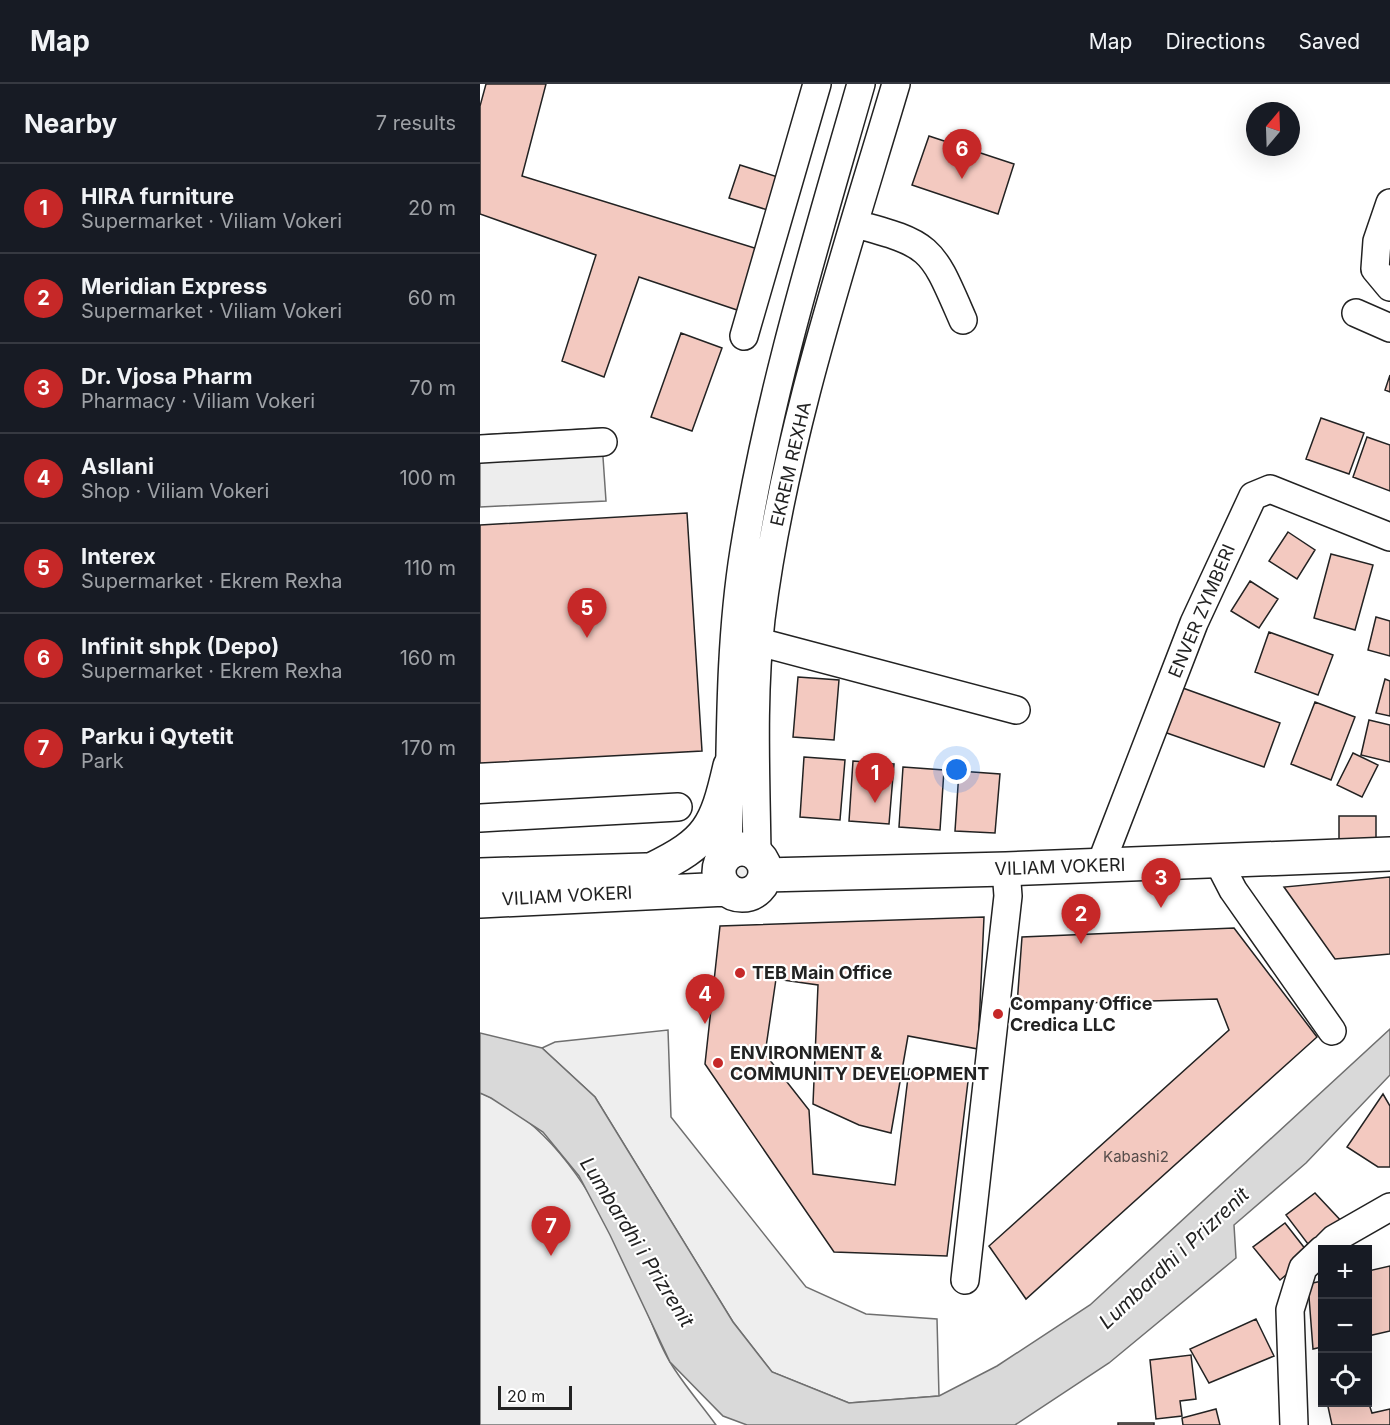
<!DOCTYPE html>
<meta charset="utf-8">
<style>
:root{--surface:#171b24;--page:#242831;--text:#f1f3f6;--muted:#9ea1a6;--line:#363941;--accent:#c62828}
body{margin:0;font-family:Inter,sans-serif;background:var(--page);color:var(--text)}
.controls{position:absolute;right:18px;bottom:18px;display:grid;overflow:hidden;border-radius:0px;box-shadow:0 6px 24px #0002}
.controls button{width:54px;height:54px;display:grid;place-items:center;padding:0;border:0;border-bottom:2px solid var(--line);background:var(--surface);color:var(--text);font:30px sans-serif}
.compass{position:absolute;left:766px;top:18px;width:54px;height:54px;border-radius:50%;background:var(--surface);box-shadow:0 6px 24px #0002;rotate:19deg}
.scale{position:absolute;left:18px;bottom:15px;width:74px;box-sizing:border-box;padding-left:6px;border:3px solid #222;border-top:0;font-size:16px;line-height:21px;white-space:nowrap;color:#222;-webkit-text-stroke:4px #fff;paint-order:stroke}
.you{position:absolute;left:477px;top:686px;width:21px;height:21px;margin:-15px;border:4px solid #fff;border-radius:50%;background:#1a73e8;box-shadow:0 0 0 9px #1a73e833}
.badge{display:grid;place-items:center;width:39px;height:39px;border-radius:50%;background:var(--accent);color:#fff;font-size:20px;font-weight:700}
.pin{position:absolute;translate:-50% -50px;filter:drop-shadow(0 2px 3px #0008)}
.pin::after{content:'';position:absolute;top:32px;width:21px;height:18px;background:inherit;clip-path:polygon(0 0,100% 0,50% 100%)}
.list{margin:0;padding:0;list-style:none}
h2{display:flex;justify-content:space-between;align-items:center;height:78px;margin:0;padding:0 24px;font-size:26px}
h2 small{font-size:20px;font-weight:400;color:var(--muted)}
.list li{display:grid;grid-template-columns:39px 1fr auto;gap:18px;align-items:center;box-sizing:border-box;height:90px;padding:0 24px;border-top:2px solid var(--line)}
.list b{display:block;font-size:22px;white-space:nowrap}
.list p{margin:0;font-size:20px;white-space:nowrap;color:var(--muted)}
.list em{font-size:20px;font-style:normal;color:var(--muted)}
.icon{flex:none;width:33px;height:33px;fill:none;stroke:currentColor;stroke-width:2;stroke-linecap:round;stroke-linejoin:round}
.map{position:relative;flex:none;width:910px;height:1341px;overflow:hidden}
header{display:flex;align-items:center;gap:36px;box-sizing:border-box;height:84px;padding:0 30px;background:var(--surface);border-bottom:2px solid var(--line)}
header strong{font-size:28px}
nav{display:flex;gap:33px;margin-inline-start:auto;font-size:21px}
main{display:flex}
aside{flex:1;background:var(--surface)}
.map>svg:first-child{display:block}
.green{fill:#eee;stroke:#6f6f6f;stroke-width:1.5}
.parking{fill:#ededed;stroke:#6f6f6f;stroke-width:1.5}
.water{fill:#d9d9d9;stroke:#6f6f6f;stroke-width:1.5}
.building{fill:#f3c9c0;stroke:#222;stroke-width:1.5}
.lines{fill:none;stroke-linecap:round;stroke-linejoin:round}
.minor-casing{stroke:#222;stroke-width:30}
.major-casing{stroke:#222;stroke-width:36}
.minor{stroke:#fff;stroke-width:27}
.major{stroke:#fff;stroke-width:33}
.poi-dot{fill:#c62828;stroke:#fff;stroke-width:2}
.labels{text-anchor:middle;stroke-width:4.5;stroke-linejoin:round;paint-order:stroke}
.number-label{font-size:15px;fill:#564c4a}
.street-label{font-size:18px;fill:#222;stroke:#fff}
.poi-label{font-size:18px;font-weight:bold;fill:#222;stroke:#fff;text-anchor:start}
.water-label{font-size:20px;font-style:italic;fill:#222;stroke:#fff}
</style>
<header>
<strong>Map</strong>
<nav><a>Map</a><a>Directions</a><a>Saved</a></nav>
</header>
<main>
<aside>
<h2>Nearby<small>7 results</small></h2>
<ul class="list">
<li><span class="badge">1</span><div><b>HIRA furniture</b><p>Supermarket · Viliam Vokeri</p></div><em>20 m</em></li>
<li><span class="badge">2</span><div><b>Meridian Express</b><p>Supermarket · Viliam Vokeri</p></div><em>60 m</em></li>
<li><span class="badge">3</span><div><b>Dr. Vjosa Pharm</b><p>Pharmacy · Viliam Vokeri</p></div><em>70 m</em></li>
<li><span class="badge">4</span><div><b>Asllani</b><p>Shop · Viliam Vokeri</p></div><em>100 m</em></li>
<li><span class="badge">5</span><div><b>Interex</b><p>Supermarket · Ekrem Rexha</p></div><em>110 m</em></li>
<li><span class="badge">6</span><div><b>Infinit shpk (Depo)</b><p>Supermarket · Ekrem Rexha</p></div><em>160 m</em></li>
<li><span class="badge">7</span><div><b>Parku i Qytetit</b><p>Park</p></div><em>170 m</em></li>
</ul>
</aside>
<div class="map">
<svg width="910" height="1341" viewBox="0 0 910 1341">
<rect width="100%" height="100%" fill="#fff"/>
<path class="green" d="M259,769L271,771L278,799L268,807L261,808L243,792L245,780Z
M188,946L191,1033L326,1203L386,1230L457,1235L459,1312L369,1319L292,1288L253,1238L115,1013L62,964L75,958Z
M0,1009C78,1039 125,1130 157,1203C168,1227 176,1255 190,1278C203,1300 221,1320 236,1341H0Z"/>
<path class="parking" d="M121,344L126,417L0,423V351Z"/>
<path class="water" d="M910,945V991L826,1079L754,1141L756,1174L629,1279L535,1341H267L243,1332L190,1278L130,1151L99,1092L63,1048L11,1014L0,1009V949L62,964L115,1013L253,1238L292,1288L369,1319L459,1312L517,1282L610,1221Z"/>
<path class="building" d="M6,0H66L42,92L281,166L263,228L159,193L124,293L82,277L116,171L0,130V22Z
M449,52L534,80L518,130L432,101Z
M260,81L304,95L294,128L249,114Z
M201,249L242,264L212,347L171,333Z
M910,291V308L905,306Z
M841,334L884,349L869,390L826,375Z
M887,353L910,361V407L873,393Z
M207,429L222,667L0,679V441Z
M808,448L835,466L817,495L789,477Z
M851,470L893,481L875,546L834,534Z
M770,497L798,515L779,544L751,527Z
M896,533L910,537V572L888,566Z
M789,548L853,571L838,611L775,588Z
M318,593L359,596L354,656L313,653Z
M905,595L910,597V632L896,629Z
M700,603L800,639L784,683L684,648Z
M835,618L875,633L851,696L811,680Z
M889,636L910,641V678L881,671Z
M873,669L898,681L882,713L857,701Z
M324,673L365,676L360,736L320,733Z
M373,677L414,680L409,740L369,737Z
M423,683L464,686L460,746L419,743Z
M479,687L520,690L515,749L475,747Z
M859,732H896V760H859Z
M910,793V870L855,875L804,803Z
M504,833L498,965L428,952L411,1049L379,1041L333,1020L338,901L296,895L285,970L329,1026L333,1090L415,1101L429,985L489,989L467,1172L354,1168L225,980L240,842Z
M754,844L837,953L546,1215L509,1162L749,946L737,915L537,921L542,853Z
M903,1010L910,1022V1083H898L867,1063Z
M835,1109L864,1140L831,1164L806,1131Z
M805,1139L830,1171L800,1196L773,1163Z
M910,1182V1247L888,1252V1187Z
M842,1197V1263L833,1265L828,1200Z
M776,1235L794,1272L729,1299L710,1265Z
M711,1271L716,1315L700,1317L702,1332L676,1335L670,1276Z
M888,1317L892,1329L910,1325V1341H852L847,1318Z
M736,1325L740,1341H703L702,1334Z
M638,1339H674V1341H638Z"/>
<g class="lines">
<defs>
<path id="minor" d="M910,119L897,157L895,185L910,203
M375,140C453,160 452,165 483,236
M876,229L910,244
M264,252L337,0
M0,365L123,358
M279,558L536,626
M0,734L198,723
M277,770C276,693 272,613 281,535C303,357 365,172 416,0
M248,771C251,671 248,567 264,467C289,309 337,154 381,0
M738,777L753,806L852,947
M620,782L714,539L773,412L790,405L910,453
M843,1166L854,1155L910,1123
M485,1196L528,812L526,785
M814,1341L810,1226L823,1184L842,1166"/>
<path id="major" d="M239 788a23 23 0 1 1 46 0a23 23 0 1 1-46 0Z
M171,786C229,758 236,743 250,682
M0,791L166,786
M285,791L526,785L910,770
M0,817L247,805"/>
</defs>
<use href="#minor" class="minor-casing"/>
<use href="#major" class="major-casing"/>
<use href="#minor" class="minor"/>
<use href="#major" class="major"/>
</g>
<g class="poi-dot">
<circle cx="260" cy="889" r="6"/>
<circle cx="518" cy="930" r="6"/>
<circle cx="238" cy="979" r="6"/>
</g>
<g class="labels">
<g class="number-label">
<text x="656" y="1078">Kabashi2</text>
</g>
<g class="street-label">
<text transform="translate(311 380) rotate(-77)" y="6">EKREM REXHA</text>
<text transform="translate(722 527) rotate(-67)" y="6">ENVER ZYMBERI</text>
<text transform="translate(580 783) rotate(-2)" y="6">VILIAM VOKERI</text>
<text transform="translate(87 812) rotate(-3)" y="6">VILIAM VOKERI</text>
</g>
<g class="poi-label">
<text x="272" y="895">TEB Main Office</text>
<text x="530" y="926">Company Office<tspan x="530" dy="21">Credica LLC</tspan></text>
<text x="250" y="975">ENVIRONMENT &amp;<tspan x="250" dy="21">COMMUNITY DEVELOPMENT</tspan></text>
</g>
<g class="water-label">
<text transform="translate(157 1158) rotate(58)" y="7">Lumbardhi i Prizrenit</text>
<text transform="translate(694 1174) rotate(-43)" y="7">Lumbardhi i Prizrenit</text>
</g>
</g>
</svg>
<div class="controls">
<button>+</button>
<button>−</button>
<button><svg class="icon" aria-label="locate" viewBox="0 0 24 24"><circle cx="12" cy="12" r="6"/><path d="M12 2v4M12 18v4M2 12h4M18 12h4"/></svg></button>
</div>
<svg class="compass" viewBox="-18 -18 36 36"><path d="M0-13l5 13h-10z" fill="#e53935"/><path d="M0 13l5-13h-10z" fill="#9ea1a6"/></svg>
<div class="scale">20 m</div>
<div class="you"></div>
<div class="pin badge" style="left:395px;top:719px">1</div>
<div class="pin badge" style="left:601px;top:860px">2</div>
<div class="pin badge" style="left:681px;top:824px">3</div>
<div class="pin badge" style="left:225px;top:940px">4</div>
<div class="pin badge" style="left:107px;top:554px">5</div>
<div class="pin badge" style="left:482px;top:95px">6</div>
<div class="pin badge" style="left:71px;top:1172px">7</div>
</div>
</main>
